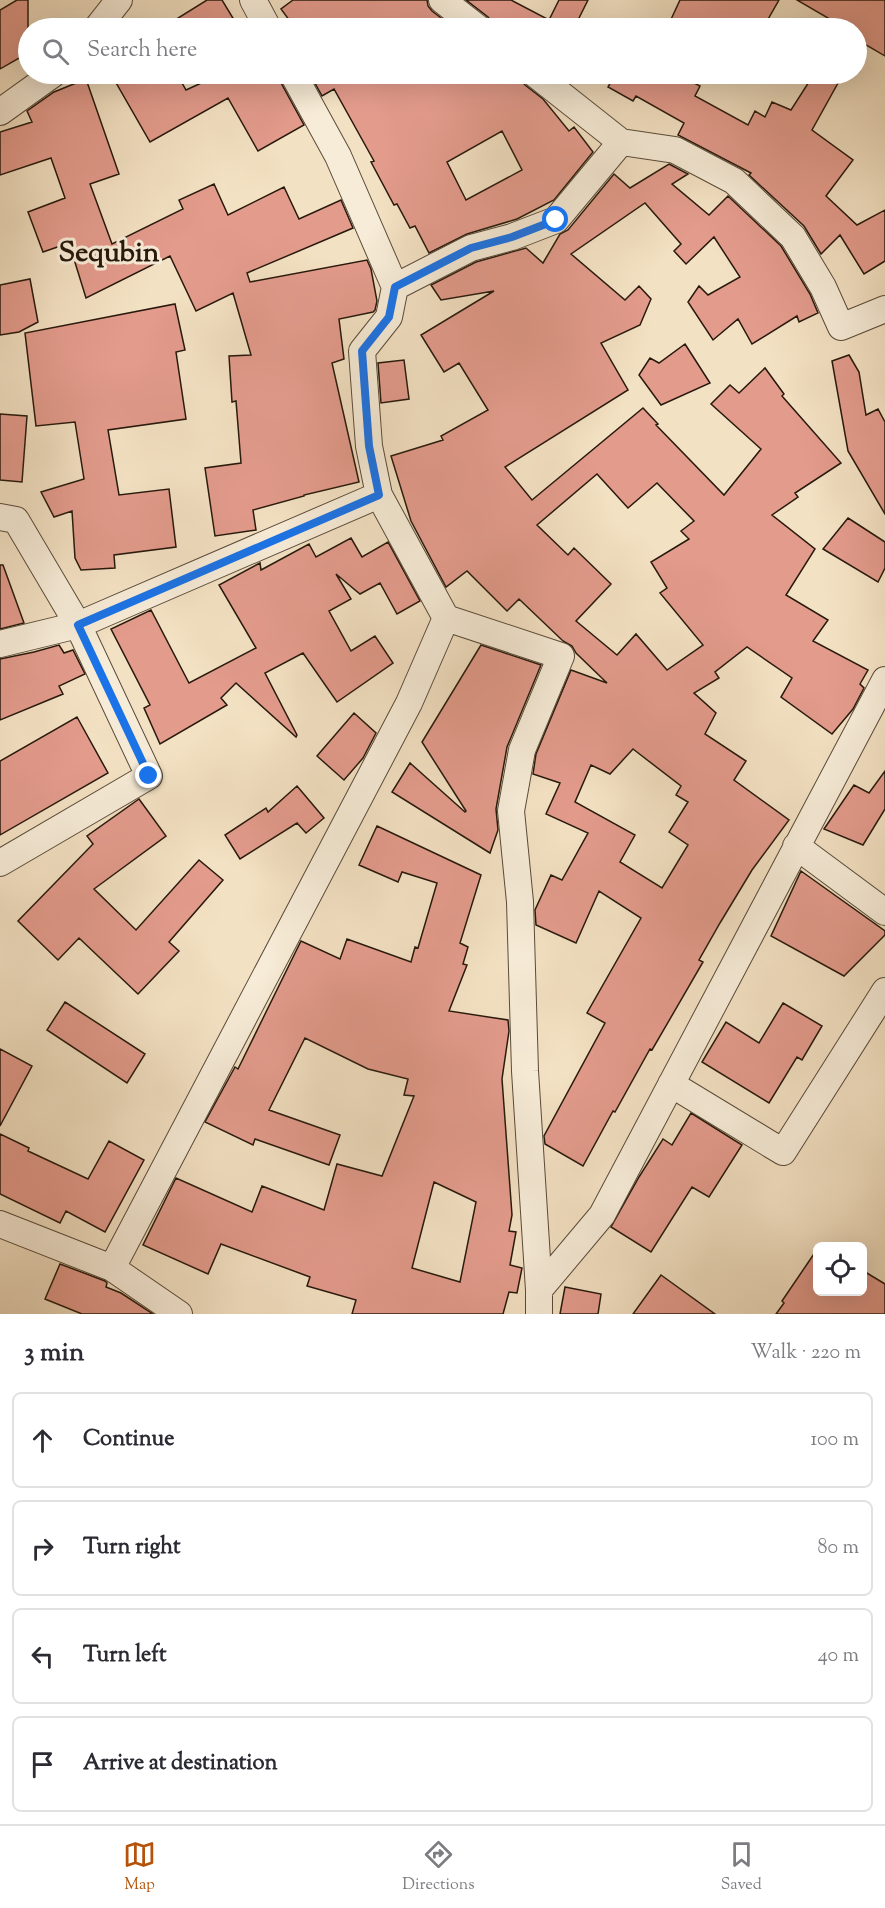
<!DOCTYPE html>
<meta charset="utf-8">
<style>
:root{--surface:#fff;--page:#f7f7f7;--text:#2b2b33;--muted:#7c7c81;--line:#e1e1e2;--accent:#b45309}
body{margin:0;font-family:"Sorts Mill Goudy",serif;background:var(--page);color:var(--text)}
.controls{position:absolute;right:18px;bottom:18px;display:grid;overflow:hidden;border-radius:9px;box-shadow:0 6px 24px #0002}
.controls button{width:54px;height:54px;display:grid;place-items:center;padding:0;border:0;border-bottom:2px solid var(--line);background:var(--surface);color:var(--text);font:30px sans-serif}
.stop{position:absolute;width:18px;height:18px;margin:-14px;border:4px solid #1a73e8;border-radius:50%;background:#fff}
.stop.end{background:#1a73e8;border-color:#fff;box-shadow:0 2px 6px #0008}
.list{margin:0;padding:0;list-style:none}
h2{display:flex;justify-content:space-between;align-items:center;height:78px;margin:0;padding:0 24px;font-size:26px}
h2 small{font-size:20px;font-weight:400;color:var(--muted)}
.list li{display:grid;grid-template-columns:39px 1fr auto;gap:18px;align-items:center;box-sizing:border-box;height:96px;margin:0 12px 12px;padding:0 12px;border:2px solid var(--line);border-radius:9px}
.list b{display:block;font-size:22px;white-space:nowrap}
.list em{font-size:20px;font-style:normal;color:var(--muted)}
.icon{flex:none;width:33px;height:33px;fill:none;stroke:currentColor;stroke-width:2;stroke-linecap:round;stroke-linejoin:round}
.map{position:relative;flex:none;width:885px;height:1314px;overflow:hidden}
.search{position:absolute;background:var(--surface);box-shadow:0 6px 24px #0002;left:18px;right:18px;top:18px;height:66px;display:flex;align-items:center;gap:15px;box-sizing:border-box;padding:0 21px;border-radius:33px;color:var(--muted);font-size:22px}
.sheet{height:510px;background:var(--surface)}
nav{display:flex;justify-content:space-around;align-items:center;box-sizing:border-box;height:84px;border-top:2px solid var(--line);background:var(--surface);font-size:16px;color:var(--muted)}
nav a{display:grid;justify-items:center;gap:3px}
nav .on{color:var(--accent)}
.map>svg:first-child{display:block}
.building{fill:#e39b8c;stroke:#27190c;stroke-width:1.5;fill-rule:evenodd}
.lines{fill:none;stroke-linecap:round;stroke-linejoin:round}
.minor-casing{stroke:#5a4b3a;stroke-width:28}
.minor{stroke:#f7ecd8;stroke-width:26}
.route{stroke:#1a73e8;stroke-width:8}
.labels{text-anchor:middle;stroke-width:6;stroke-linejoin:round;paint-order:stroke}
.district-label{font-size:28px;font-weight:bold;fill:#27190c;stroke:#f7ecd8}
</style>
<div class="map">
<svg width="885" height="1314" viewBox="0 0 885 1314">
<rect width="100%" height="100%" fill="#f3e1c3"/>
<filter id="stains"><feTurbulence type="fractalNoise" baseFrequency=".00333" numOctaves="4"/><feColorMatrix values="0 0 0 0 .2 0 0 0 0 .09 0 0 0 0 .02 0 0 0 .5 -.17"/></filter>
<radialGradient id="worn" r=".72"><stop offset=".6" stop-color="#630" stop-opacity="0"/><stop offset="1" stop-color="#630" stop-opacity=".3"/></radialGradient>
<path class="building" d="M17,0H28V53L0,69V10Z
M207,0H222L239,28H162Z
M293,0H427L428,6L432,11L454,28H295L281,9Z
M466,0H511L549,20L559,0H588L574,28H493L492,22L488,17Z
M680,0H779L763,28H667Z
M797,0H885V56L856,39V28H845Z
M111,74H177L186,90L221,74H278L280,81L304,125L258,151L228,98L150,142Z
M310,74H520L521,80L525,85L543,99L569,131L574,127L593,152L554,200L517,219L467,234L429,253L415,226L410,228L397,204L394,205L371,162L374,161L334,89L322,96ZM502,131L522,170L466,200L447,162Z
M597,74H677L700,86L695,96L748,125L755,111L765,117L772,102L791,110L814,74H843L812,130L853,160L826,196L857,225L885,210V261L864,274L840,235L821,254L804,226L749,175L751,173L678,135L684,123L636,96L633,101L608,87L611,82Z
M86,79L119,174L90,184L112,244L183,209L179,200L214,184L228,215L284,187L299,219L341,200L353,228L247,273L250,282L367,260L371,269L377,301L375,310L373,312L339,319L344,359L332,363L359,482L304,495V496L253,510L256,530L215,536L205,468L241,463L236,401L232,402L229,356L251,355L233,293L196,311L170,256L86,298L69,243L43,252L28,212L65,198L51,158L0,175V132L32,122L27,111L54,92Z
M669,164L688,174L672,184L709,215L728,196L781,246L810,294L818,313L799,322L797,316L752,344L738,319L713,340L688,302L699,286L708,295L740,277L714,237L686,264L674,251L681,244L645,203L571,254L625,300L639,286L651,299L640,325L601,343L628,390L505,467L532,500L643,408L658,424L656,425L724,495L761,449L711,404L730,385L739,393L765,368L784,394L782,396L841,463L795,493L798,497L772,515L815,549L786,595L828,620L813,641L868,670L860,684L864,688L853,709L832,734L781,697L792,678L747,647L715,672L719,678L694,693L716,713L705,734L746,761L734,780L789,820L752,870L720,923L699,960L703,962L652,1050L650,1049L615,1112L613,1111L583,1166L545,1144L544,1136L605,1023L587,1013L641,918L599,891L576,943L536,925L535,910L551,875L562,880L588,833L546,814L560,783L533,774L536,754L571,670L607,683L576,653L572,646L563,641L519,599L507,611L467,571L446,587L411,521L391,456L443,440L441,436L488,410L459,363L444,372L421,335L494,291L441,300L431,285L476,262L526,248L543,263L560,234L568,230L614,174L630,188ZM597,474L628,508L657,483L694,521L681,531L689,539L651,562L667,588L660,593L703,645L667,670L636,634L617,655L576,621L611,584L574,548L568,555L537,525ZM633,749L681,786L676,795L688,802L669,832L688,845L662,888L620,862L635,835L575,802L591,765L610,774Z
M30,279L38,322L19,332L0,335V285Z
M175,304L185,350L176,352L186,419L108,430L119,495L169,489L176,547L114,555L115,568L81,570L75,558L72,511L54,517L41,492L84,479L75,422L36,426L25,333Z
M685,344L710,383L661,405L639,375L650,358L659,363Z
M849,355L859,372L866,415L878,409L885,422V514L848,451L832,361Z
M404,360L409,399L381,403L378,363Z
M0,414L27,416L22,482L0,480Z
M848,518L885,542V568L878,582L823,549Z
M351,538L362,557L388,542L420,601L397,614L380,583L360,594L336,574L351,599L329,611L351,651L375,636L393,663L337,702L303,653L265,673L297,735L296,737L236,683L221,698L227,705L160,744L144,708L150,705L111,629L151,610L189,683L256,648L219,585L260,563L261,570L309,544L316,557Z
M0,565H3L24,623L0,629Z
M59,645L64,653L73,650L85,674L59,686L63,694L0,720V659L34,652Z
M481,645L541,665L507,747L496,809L498,830L490,853L392,792L410,763L465,812L466,811L422,742Z
M354,713L376,733L363,758L344,780L317,756Z
M77,717L108,773L0,835V761Z
M885,771V809L863,845L824,829L854,785L869,793Z
M297,786L324,818L306,833L297,823L240,859L225,835L266,808L268,812Z
M139,799L166,836L94,889L136,930L199,860L223,880L169,942L179,951L138,994L79,938L58,960L18,921L93,844L87,836Z
M377,826L481,875L460,943L468,947L463,964L467,965L449,1011L508,1020L509,1031L502,1079L512,1215L509,1231L516,1232L510,1265L522,1268L517,1293L509,1292L503,1314H352L356,1300L307,1286L310,1277L221,1244L208,1274L143,1245L176,1178L252,1212L262,1186L324,1210L337,1164L382,1176L414,1096L404,1095L408,1079L368,1069L305,1038L269,1110L340,1135L329,1165L255,1139L253,1145L205,1122L235,1067L238,1069L301,941L340,959L347,939L411,962L415,947L418,948L437,883L402,872L398,882L359,865ZM434,1182L476,1202L460,1282L412,1268Z
M801,871L885,931V935L844,976L771,936Z
M65,1002L145,1054L127,1083L47,1030Z
M783,1003L822,1026L802,1060L797,1057L769,1103L702,1062L726,1022L759,1043Z
M0,1049L32,1066L0,1126Z
M691,1113L742,1145L709,1197L692,1187L651,1252L611,1227L639,1177L663,1139L672,1145Z
M0,1134L29,1148L28,1151L88,1179L109,1141L144,1160L105,1232L66,1211L60,1223L0,1194Z
M818,1248V1292H862V1270L885,1284V1314H776L784,1303L782,1301Z
M60,1264L105,1281L107,1283L106,1287L121,1293L153,1314H82L45,1299Z
M661,1275L715,1314H633Z
M565,1287L601,1294L598,1314H560Z"/>
<g class="lines">
<defs>
<path id="minor" d="M253,0L268,28
M442,0L478,28
M97,28L119,0
M293,74L338,156L395,287L389,317L362,351L369,446L379,495L446,618L561,656L522,750L511,811L520,902L525,1071L539,1290
M535,74L621,142L675,150L734,181L793,237L823,287L841,327L885,309
M0,112L53,74
M395,287L471,248L512,237L556,220L621,142
M0,517L16,520L78,625L149,776L0,863
M0,644L78,625L379,495
M796,846L885,912
M671,1084L783,1152L885,991
M0,1224L112,1268L179,1314
M112,1268L409,703L446,618
M539,1314V1290L602,1215L885,680"/>
</defs>
<use href="#minor" class="minor-casing"/>
<use href="#minor" class="minor"/>
</g>
<g class="lines">
<path class="route" d="M149,776L78,625L379,495L369,446L362,351L389,317L395,287L471,248L512,237L556,220"/>
</g>
<g class="labels">
<g class="district-label">
<text x="109" y="261">Sequbin</text>
</g>
</g>
<rect width="100%" height="100%" filter="url(#stains)"/>
<rect width="100%" height="100%" fill="url(#worn)"/>
</svg>
<div class="controls">
<button><svg class="icon" aria-label="locate" viewBox="0 0 24 24"><circle cx="12" cy="12" r="6"/><path d="M12 2v4M12 18v4M2 12h4M18 12h4"/></svg></button>
</div>
<div class="stop" style="left:556px;top:220px"></div>
<div class="stop end" style="left:149px;top:776px"></div>
<div class="search"><svg class="icon" aria-label="search" viewBox="0 0 24 24"><circle cx="10" cy="10" r="6"/><path d="M15 15l6 6"/></svg>Search here</div>
</div>
<section class="sheet">
<h2>3 min<small>Walk · 220 m</small></h2>
<ul class="list">
<li><svg class="icon" aria-label="ahead" viewBox="0 0 24 24"><path d="M12 20V5M6 11l6-6 6 6"/></svg><div><b>Continue</b></div><em>100 m</em></li>
<li><svg class="icon" aria-label="right" viewBox="0 0 24 24"><path d="M7 20v-9h11M14 6l5 5-5 5"/></svg><div><b>Turn right</b></div><em>80 m</em></li>
<li><svg class="icon" aria-label="left" viewBox="0 0 24 24"><path d="M17 20v-9H6M10 6l-5 5 5 5"/></svg><div><b>Turn left</b></div><em>40 m</em></li>
<li><svg class="icon" aria-label="arrive" viewBox="0 0 24 24"><path d="M6 21V4h12l-3 4 3 4H6"/></svg><div><b>Arrive at destination</b></div></li>
</ul>
</section>
<nav>
<a class="on"><svg class="icon" aria-label="map" viewBox="0 0 24 24"><path d="M3 6l6-2 6 2 6-2v14l-6 2-6-2-6 2zM9 4v14M15 6v14"/></svg>Map</a>
<a><svg class="icon" aria-label="directions" viewBox="0 0 24 24"><path d="M12 3l9 9-9 9-9-9zM9 14v-3h6M13 9l2 2-2 2"/></svg>Directions</a>
<a><svg class="icon" aria-label="saved" viewBox="0 0 24 24"><path d="M7 4h10v16l-5-4-5 4z"/></svg>Saved</a>
</nav>
